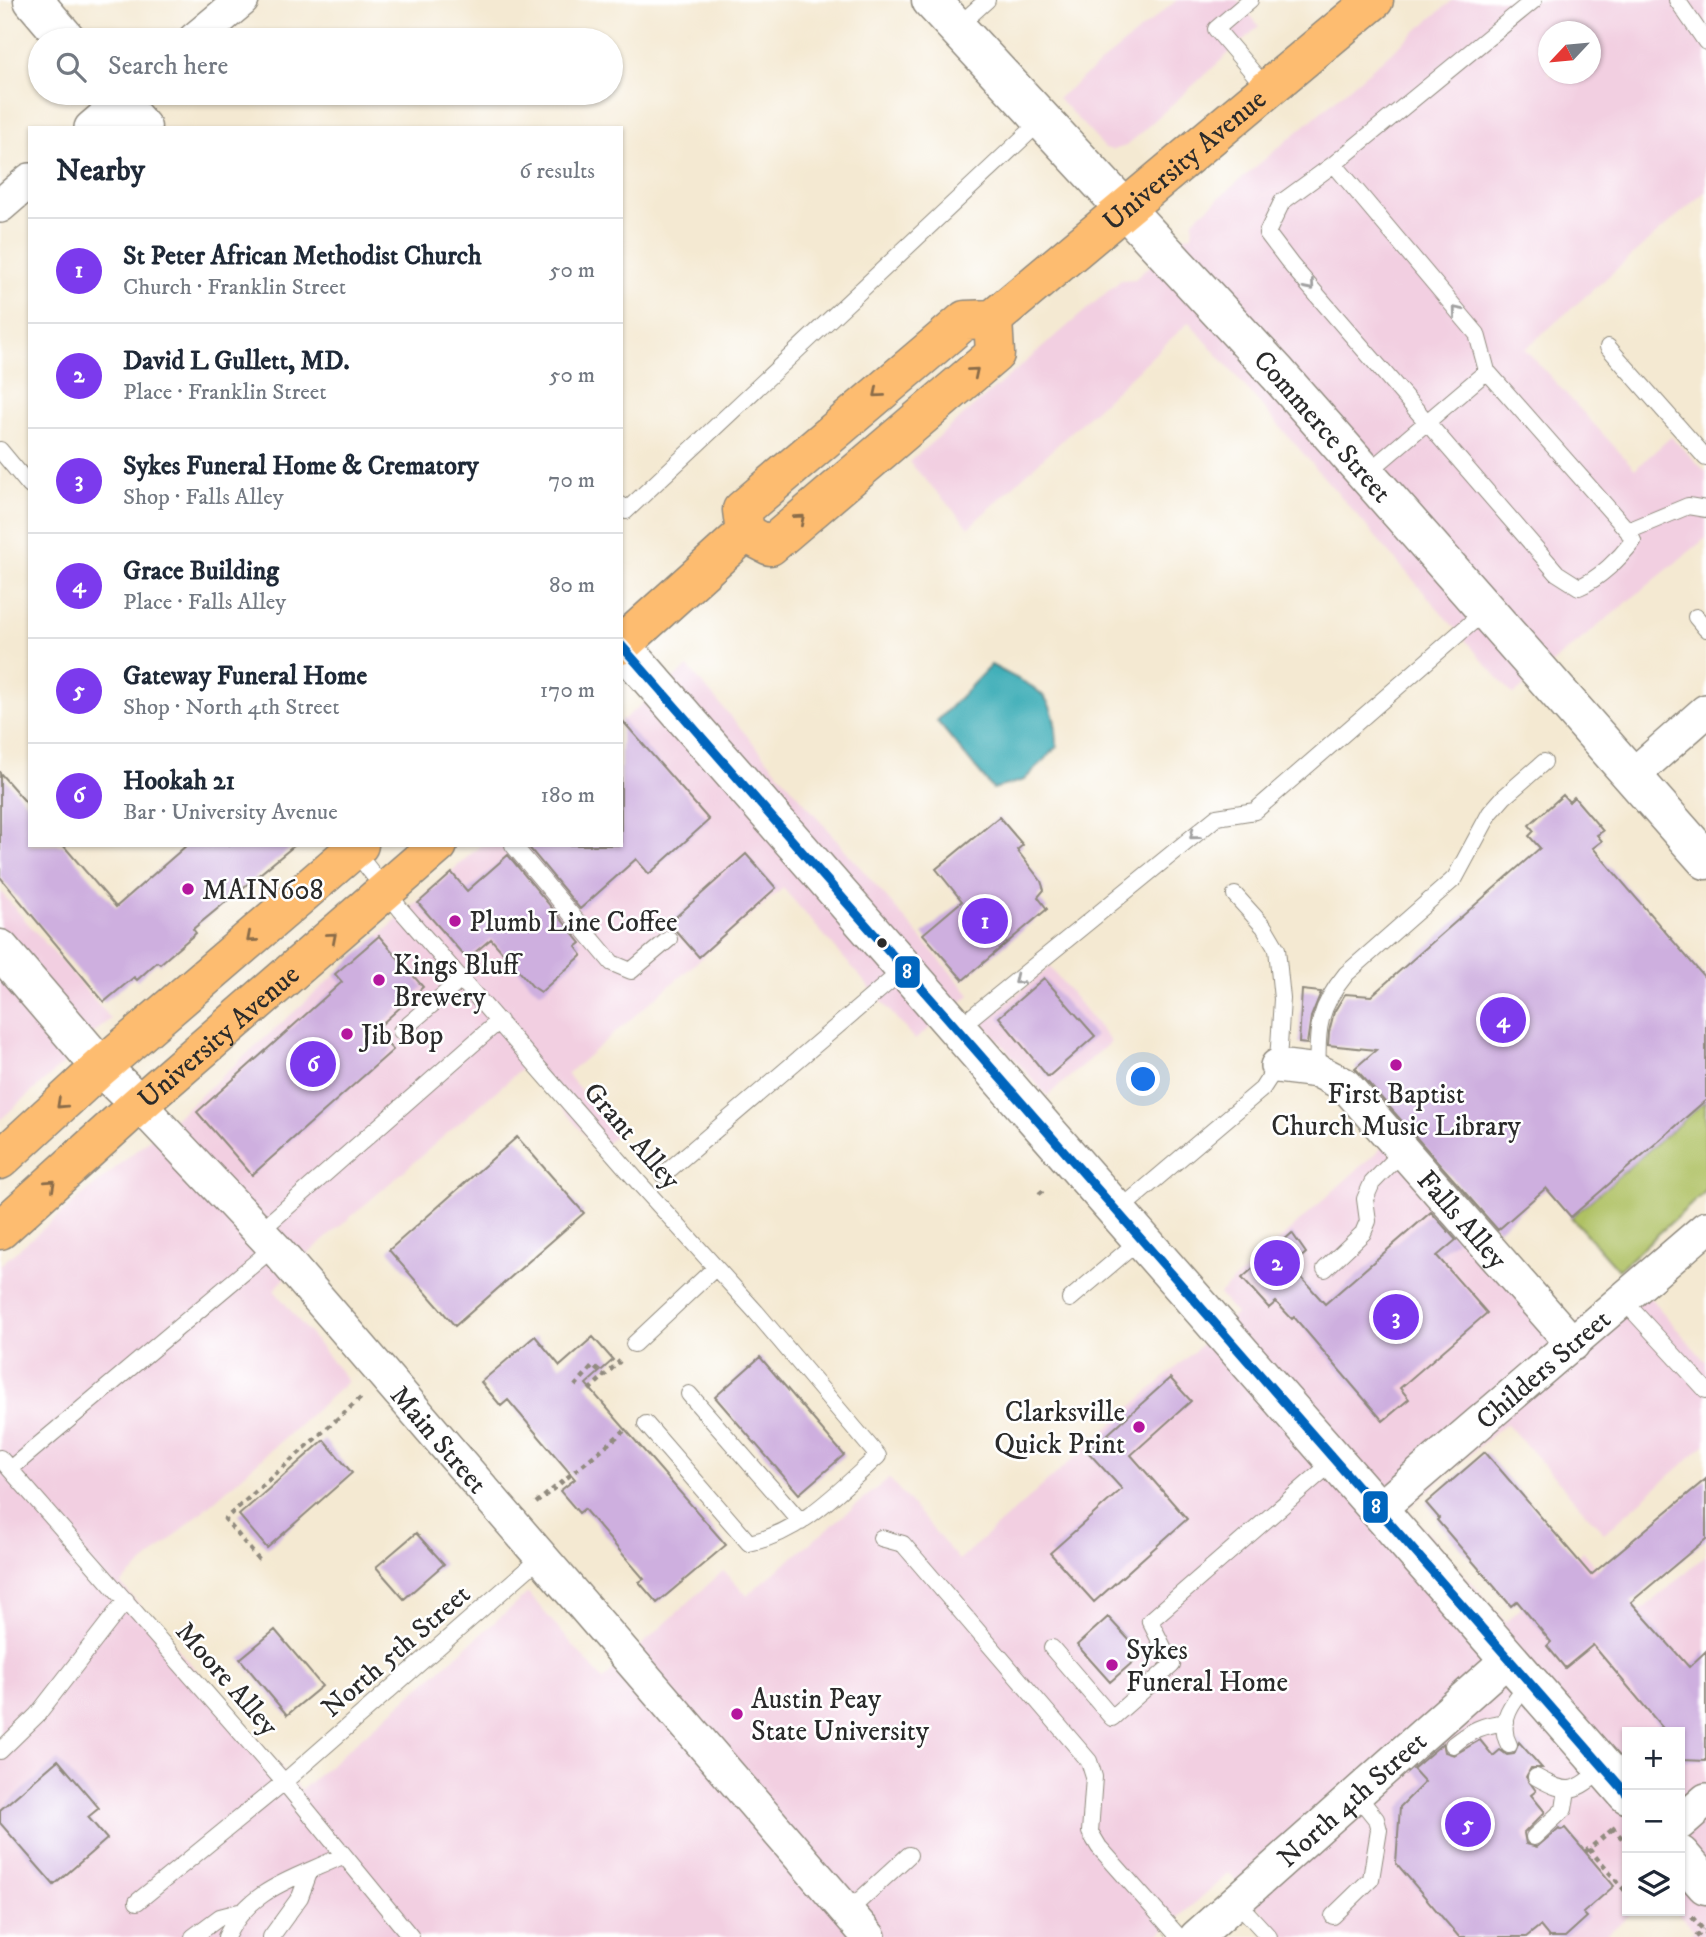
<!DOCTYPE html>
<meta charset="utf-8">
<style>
:root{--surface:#fff;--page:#f2f2f3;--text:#1f2937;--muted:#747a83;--line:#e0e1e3;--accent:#7c3aed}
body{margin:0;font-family:"IM FELL DW Pica",serif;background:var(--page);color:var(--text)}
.controls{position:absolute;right:21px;bottom:21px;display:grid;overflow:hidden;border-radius:0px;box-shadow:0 2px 5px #0004}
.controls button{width:63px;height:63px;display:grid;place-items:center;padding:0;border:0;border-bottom:2px solid var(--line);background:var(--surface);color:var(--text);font:35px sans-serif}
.compass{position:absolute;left:1538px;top:21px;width:63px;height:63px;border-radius:50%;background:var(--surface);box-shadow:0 2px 5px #0004;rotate:244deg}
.you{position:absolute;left:1144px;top:1080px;width:24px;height:24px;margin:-18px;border:5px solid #fff;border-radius:50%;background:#1a73e8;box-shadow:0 0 0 10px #1a73e833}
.badge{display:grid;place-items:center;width:46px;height:46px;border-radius:50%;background:var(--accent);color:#fff;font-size:23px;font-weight:700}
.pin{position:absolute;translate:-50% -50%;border:4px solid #fff;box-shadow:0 2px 7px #0006}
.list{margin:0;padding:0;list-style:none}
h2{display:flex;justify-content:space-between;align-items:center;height:91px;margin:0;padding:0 28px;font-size:30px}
h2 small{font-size:23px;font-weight:400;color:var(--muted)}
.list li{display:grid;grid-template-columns:46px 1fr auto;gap:21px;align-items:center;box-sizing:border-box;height:105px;padding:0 28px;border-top:2px solid var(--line)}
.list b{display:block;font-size:26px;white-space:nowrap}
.list p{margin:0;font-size:23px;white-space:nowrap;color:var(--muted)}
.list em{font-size:23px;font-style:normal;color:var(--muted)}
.icon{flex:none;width:38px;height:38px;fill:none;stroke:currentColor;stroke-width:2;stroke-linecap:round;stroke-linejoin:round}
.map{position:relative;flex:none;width:1706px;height:1937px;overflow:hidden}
.search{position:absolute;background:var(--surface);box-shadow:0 2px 5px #0004;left:28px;top:28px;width:595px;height:77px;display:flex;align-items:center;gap:18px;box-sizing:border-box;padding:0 24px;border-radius:38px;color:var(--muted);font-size:26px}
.panel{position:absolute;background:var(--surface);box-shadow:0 2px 5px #0004;left:28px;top:126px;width:595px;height:721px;border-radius:0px}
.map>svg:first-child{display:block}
.built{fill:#f2cfe1;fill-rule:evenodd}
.green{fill:#afc164;stroke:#6d7648;stroke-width:2}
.water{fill:#39abb5;stroke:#326b70;stroke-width:2}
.building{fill:#ceafdf}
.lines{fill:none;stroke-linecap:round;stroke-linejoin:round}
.service-casing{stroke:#908a7e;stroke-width:18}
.minor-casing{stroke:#908a7e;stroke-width:36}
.tertiary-casing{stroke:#908a7e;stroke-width:41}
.primary-casing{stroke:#908a7e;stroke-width:41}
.path{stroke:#908a7e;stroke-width:4.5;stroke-dasharray:5 5;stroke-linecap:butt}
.service{stroke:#fff;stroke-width:16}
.minor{stroke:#fff;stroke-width:33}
.tertiary{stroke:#fff;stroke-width:38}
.primary{stroke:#fdbc70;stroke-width:38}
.bus-1-casing{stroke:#fff;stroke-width:14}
.bus-1{stroke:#0065bd;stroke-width:9}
.oneway{stroke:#a0a0a0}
.oneway2{stroke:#8a6c4a}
.poi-dot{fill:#b5179e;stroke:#fff;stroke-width:2.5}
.bus-dot{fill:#2b2b2b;stroke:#fff;stroke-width:2.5}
.labels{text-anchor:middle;stroke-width:5;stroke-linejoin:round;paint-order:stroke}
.street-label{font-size:28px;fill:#2b2b2b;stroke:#fff}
.poi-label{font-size:28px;fill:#2b2b2b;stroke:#fff;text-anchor:start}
.line-badge{stroke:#fff;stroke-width:2.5}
.badge-label{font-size:19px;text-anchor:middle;font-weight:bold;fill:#fff}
</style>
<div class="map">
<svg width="1706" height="1937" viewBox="0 0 1706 1937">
<rect width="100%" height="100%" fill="#fff"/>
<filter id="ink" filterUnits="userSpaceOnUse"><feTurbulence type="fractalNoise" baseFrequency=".0143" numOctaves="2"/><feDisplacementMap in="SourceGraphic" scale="14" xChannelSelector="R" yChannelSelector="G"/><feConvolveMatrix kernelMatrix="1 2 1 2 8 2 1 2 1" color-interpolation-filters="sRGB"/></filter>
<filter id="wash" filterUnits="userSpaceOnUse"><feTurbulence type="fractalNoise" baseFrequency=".00686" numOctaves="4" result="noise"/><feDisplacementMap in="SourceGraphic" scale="28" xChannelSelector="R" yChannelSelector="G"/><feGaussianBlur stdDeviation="1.57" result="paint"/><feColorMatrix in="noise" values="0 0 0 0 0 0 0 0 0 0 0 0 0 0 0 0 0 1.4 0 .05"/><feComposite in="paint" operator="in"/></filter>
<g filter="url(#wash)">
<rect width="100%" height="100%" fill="#f4e9d2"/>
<path class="built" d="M1177,0H1238L1259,26L1126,146L1113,150L1105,148L1058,98Z
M1453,0H1706V191L1525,349L1635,469L1671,437L1706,472V538L1513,695L1189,322L969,527L909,462L1121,280L1135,279L1182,237L1192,235L1193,220ZM1548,32H1590V74H1548Z
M688,667L970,995L915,1040L783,888L567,1074L618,1133L598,1151L526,1065L308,1254L274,1290L348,1381L121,1584L301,1790L528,1593L603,1680L723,1571L747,1595L889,1478L959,1560L1236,1314L1219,1294L1401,1130L1573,1327L1631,1276L1706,1362V1444L1604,1533L1506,1423L1407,1509L1506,1622L1583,1551L1636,1615L1706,1555V1937H1686L1694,1930L1676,1911H1680V1732H1627V1911H1634L1604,1937H1283L1229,1873L1156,1937H0V1265L183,1111L481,845H621V721Z
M0,891L111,1019L67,1055V1061L0,1120Z
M1050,967L1111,1042L1047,1096L983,1023Z"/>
<path class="green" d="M1705,1101L1706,1191L1618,1270L1571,1217Z"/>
<path class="water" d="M991,665C1037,690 1056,689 1057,747L1024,780L993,789L937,721Z"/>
<g id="blocks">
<path class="building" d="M621,719L709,820L649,874L636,859L580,909L527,845H621Z
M0,773L30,807V845H63L116,907L187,845H295L193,929L196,933L160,964L157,962L137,980L134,977L104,1002L0,877Z
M1563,795L1569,802L1574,797L1603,831L1597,835L1602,841L1593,848L1706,979V1100L1571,1217L1546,1188L1498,1230L1355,1068L1376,1050L1328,1045L1329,1032L1334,1012L1345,994L1371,996L1540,848L1529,836L1534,831L1529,825Z
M999,817L1023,845L1017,850L1041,881L1044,890L1038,897L1047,909L963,980L923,934L962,901L936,869Z
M746,854L776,888L699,957L669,923Z
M508,855L581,943L576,947L582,955L541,992L532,986L491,939L467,959L418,903L452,873L467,891Z
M379,936L423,987L375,1030L393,1050L252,1175L197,1112L342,982L335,974Z
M1044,978L1095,1036L1048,1077L999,1017Z
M1302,990L1321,992L1311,1017L1307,1044L1299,1043Z
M517,1137L584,1213L455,1326L389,1250Z
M1431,1212L1456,1240L1437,1256L1487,1313L1400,1388L1409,1399L1383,1421L1294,1317L1292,1319L1276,1302L1269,1308L1242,1278L1292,1233L1306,1253L1291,1266L1325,1304Z
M535,1336L560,1366L593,1337L613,1360L586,1384L726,1545L657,1603L639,1582L644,1579L584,1509L579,1513L560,1491L575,1479L508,1400L501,1406L481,1382Z
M760,1357L844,1455L799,1494L715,1397Z
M1170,1378L1191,1401L1131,1455L1187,1519L1094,1602L1050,1553L1122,1489L1088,1452Z
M324,1440L352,1473L267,1548L239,1515Z
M1485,1452L1591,1575L1706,1479V1539L1631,1602L1689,1667L1706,1651V1761L1683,1760L1680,1732H1666L1593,1645L1565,1668L1547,1646L1551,1642L1517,1601L1511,1606L1437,1520L1439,1518L1426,1503Z
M416,1533L444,1564L404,1599L376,1567Z
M1108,1617L1142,1654L1110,1682L1077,1645Z
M275,1630L322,1686L287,1715L240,1659Z
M1480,1740L1493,1756L1500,1750L1507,1755L1514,1754L1519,1742L1542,1768H1531L1526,1777L1536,1791L1531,1795L1545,1812L1524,1833L1526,1844L1537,1847L1559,1828L1561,1830L1565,1828L1614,1886L1583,1913L1587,1917L1565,1937H1549L1540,1926L1526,1937H1459L1396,1863L1400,1807L1425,1782L1413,1769L1443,1743L1445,1752L1454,1755Z
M58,1760L99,1808L88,1817L107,1839L54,1885L0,1823V1810Z"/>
</g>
</g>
<g filter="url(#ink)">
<use href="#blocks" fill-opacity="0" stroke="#908a7e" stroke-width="2"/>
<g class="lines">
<defs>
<path id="service" d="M1250,0L1216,29L1267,89
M1677,0L1706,42
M956,28L987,0
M1334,164L1477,334L1487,371L1628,531L1633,541C1620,558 1599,579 1579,587L1557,573L1292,266L1267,233L1282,202L1334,164L1534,0
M1608,347L1706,458
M0,450L30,486
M1367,473L1487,371
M621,505L626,511L1041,121
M1628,531L1688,506L1706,509
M1696,617L1706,629
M513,845L612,963L631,971L669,939
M354,850L401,910L639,1183L756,1312L878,1456C840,1490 801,1533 749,1543L646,1424
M957,1029L1217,817L1255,811L1486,610
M401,1031L462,979
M1318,1071C1316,1028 1319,1007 1346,974L1455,878L1490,813L1504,797L1544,762
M663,1175L904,969
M1117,1212L1262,1089L1277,1066L1279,1046L1282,999L1277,949L1264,927L1235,895
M260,1231L499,1021
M1325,1269L1363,1233L1368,1221L1365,1199L1372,1183L1403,1151
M1070,1299L1141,1239
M1623,1300L1706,1390
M634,1344L715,1268
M689,1394L801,1522
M0,1458L284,1782L411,1937
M10,1469L274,1247
M881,1538L903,1544L1089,1761L1094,1777L1090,1832L1099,1847L1179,1937
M1052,1648L1112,1718L1172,1665L1150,1621L1335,1460
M1453,1745C1471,1730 1483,1725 1506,1722
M1509,1745C1496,1722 1514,1700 1529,1682
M0,1751L37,1715L126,1600
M1536,1777C1570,1796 1575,1792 1604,1768
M1534,1837L1564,1809L1567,1790
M1236,1901L1269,1937
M137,1902L284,1782L541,1557
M847,1912L909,1855
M1333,1916L1371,1879L1379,1830L1376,1819L1356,1794
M193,1937L220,1917L239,1912
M226,1937C250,1887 298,1878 344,1855
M271,1937L300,1897L309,1873"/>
<g id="minor">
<path d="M194,40L242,0"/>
<path d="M91,128L132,93"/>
<path d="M0,206L30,180"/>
<path d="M1632,776L1706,711"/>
<path id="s1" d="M1277,1066L1318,1071L1345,1085L1573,1344"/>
<path id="s2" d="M139,1104L274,1247L869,1937"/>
<path id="s3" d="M1378,1510L1706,1228"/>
<path d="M1680,1823L1706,1800"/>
<path id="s4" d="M1196,1937L1508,1659"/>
</g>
<g id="tertiary">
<path d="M33,0L67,40"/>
<path id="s5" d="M931,0L1278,374L1706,860"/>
<path d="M111,93L142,128"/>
<path d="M621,645L1627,1794"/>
<path d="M0,949L101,1067L139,1104"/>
<path d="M1680,1855L1706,1885"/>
</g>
<g id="primary">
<path id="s6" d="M745,533L742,510L965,320L993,319L1374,0"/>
<path d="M745,533L770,546L995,354L993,319"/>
<path d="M621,645L745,533"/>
<path d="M0,1160L101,1067L359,845"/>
<path id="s7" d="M0,1230L139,1104L438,845"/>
</g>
</defs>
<use href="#service" class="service-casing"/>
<use href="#minor" class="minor-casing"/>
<use href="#tertiary" class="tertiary-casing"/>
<use href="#primary" class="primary-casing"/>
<path class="path" d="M1039,1194L1045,1189
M575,1386L593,1366L604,1376L620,1361
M589,1390L604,1376
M536,1503L624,1431
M259,1560L225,1519L363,1396
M1612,1827L1627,1844
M1589,1849L1627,1893
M1585,1852L1614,1828
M1692,1917L1706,1933
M1696,1937L1704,1930"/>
<use href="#service" class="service"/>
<use href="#minor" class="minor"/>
<use href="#tertiary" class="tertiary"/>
<use href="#primary" class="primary"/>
<defs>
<path id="bus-1" d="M621,645L1627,1794"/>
</defs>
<use href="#bus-1" class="bus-1-casing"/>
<use href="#bus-1" class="bus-1"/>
</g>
<defs><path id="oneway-chevron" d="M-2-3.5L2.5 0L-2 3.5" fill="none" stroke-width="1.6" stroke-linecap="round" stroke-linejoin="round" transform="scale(1.75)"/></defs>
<g class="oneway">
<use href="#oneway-chevron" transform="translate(1310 286) rotate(49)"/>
<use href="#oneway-chevron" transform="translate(1457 311) rotate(-130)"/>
<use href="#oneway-chevron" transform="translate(1194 835) rotate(141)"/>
<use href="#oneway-chevron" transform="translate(1018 980) rotate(141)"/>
</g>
<g class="oneway2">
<use href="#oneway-chevron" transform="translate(974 372) rotate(-40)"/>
<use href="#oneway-chevron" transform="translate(878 393) rotate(140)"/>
<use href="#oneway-chevron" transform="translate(800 519) rotate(-41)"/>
<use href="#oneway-chevron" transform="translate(332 937) rotate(-41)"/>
<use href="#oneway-chevron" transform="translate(251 938) rotate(139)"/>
<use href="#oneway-chevron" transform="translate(61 1104) rotate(137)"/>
<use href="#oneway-chevron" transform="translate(51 1184) rotate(-42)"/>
</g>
</g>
<g class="poi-dot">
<circle cx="188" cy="889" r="7"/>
<circle cx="455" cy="921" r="7"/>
<circle cx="379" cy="980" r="7"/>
<circle cx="347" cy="1034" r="7"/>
<circle cx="1396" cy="1065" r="7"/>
<circle cx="1139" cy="1427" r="7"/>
<circle cx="1112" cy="1665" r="7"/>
<circle cx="737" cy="1714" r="7"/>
</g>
<circle class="bus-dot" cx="882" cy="943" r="6"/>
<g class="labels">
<g class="street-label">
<text dy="10" stroke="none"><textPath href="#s6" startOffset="593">University Avenue</textPath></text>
<text dy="10" stroke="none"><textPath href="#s5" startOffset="579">Commerce Street</textPath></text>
<text dy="10" stroke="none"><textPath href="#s7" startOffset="292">University Avenue</textPath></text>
<text transform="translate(633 1135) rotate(49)" y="10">Grant Alley</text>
<text dy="10" stroke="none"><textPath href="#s1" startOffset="250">Falls Alley</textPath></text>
<text dy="10" stroke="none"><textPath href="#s3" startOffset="217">Childers Street</textPath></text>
<text dy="10" stroke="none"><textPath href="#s2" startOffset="450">Main Street</textPath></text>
<text transform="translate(395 1650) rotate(-41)" y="10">North 5th Street</text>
<text transform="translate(228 1678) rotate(49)" y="10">Moore Alley</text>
<text dy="10" stroke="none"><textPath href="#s4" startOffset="208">North 4th Street</textPath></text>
</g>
<g class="poi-label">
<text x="202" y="899">MAIN608</text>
<text x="469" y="931">Plumb Line Coffee</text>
<text x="393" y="974">Kings Bluff<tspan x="393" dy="32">Brewery</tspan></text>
<text x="361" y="1044">Jib Bop</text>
<text x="1396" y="1103" text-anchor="middle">First Baptist<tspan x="1396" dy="32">Church Music Library</tspan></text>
<text x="1125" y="1421" text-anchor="end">Clarksville<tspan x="1125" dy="32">Quick Print</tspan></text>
<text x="1126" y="1659">Sykes<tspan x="1126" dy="32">Funeral Home</tspan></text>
<text x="751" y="1708">Austin Peay<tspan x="751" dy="32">State University</tspan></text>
</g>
</g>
<g class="line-badge">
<rect x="894" y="955" width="27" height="34" rx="7" fill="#0065bd"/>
<rect x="1362" y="1490" width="27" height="34" rx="7" fill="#0065bd"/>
</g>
<g class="badge-label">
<text x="907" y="978">8</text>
<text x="1376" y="1513">8</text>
</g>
</svg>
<div class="controls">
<button>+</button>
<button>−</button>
<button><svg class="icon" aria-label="layers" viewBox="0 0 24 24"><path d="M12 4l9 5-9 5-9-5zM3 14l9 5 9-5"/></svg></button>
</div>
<svg class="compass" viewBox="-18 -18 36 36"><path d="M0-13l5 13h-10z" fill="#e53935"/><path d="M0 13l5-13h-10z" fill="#747a83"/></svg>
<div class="you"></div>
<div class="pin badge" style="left:985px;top:921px">1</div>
<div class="pin badge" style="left:1277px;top:1263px">2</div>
<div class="pin badge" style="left:1396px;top:1317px">3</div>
<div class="pin badge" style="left:1503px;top:1020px">4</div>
<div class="pin badge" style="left:1468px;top:1824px">5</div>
<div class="pin badge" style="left:313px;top:1064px">6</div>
<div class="search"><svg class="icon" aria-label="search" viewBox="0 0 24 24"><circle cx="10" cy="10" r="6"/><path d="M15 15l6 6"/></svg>Search here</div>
<section class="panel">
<h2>Nearby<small>6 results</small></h2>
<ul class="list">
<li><span class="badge">1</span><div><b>St Peter African Methodist Church</b><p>Church · Franklin Street</p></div><em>50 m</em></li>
<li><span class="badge">2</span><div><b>David L Gullett, MD.</b><p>Place · Franklin Street</p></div><em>50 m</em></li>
<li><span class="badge">3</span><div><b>Sykes Funeral Home &amp; Crematory</b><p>Shop · Falls Alley</p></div><em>70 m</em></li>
<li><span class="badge">4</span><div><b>Grace Building</b><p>Place · Falls Alley</p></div><em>80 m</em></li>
<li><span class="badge">5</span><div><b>Gateway Funeral Home</b><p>Shop · North 4th Street</p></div><em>170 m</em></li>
<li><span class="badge">6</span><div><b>Hookah 21</b><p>Bar · University Avenue</p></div><em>180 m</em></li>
</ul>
</section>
</div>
